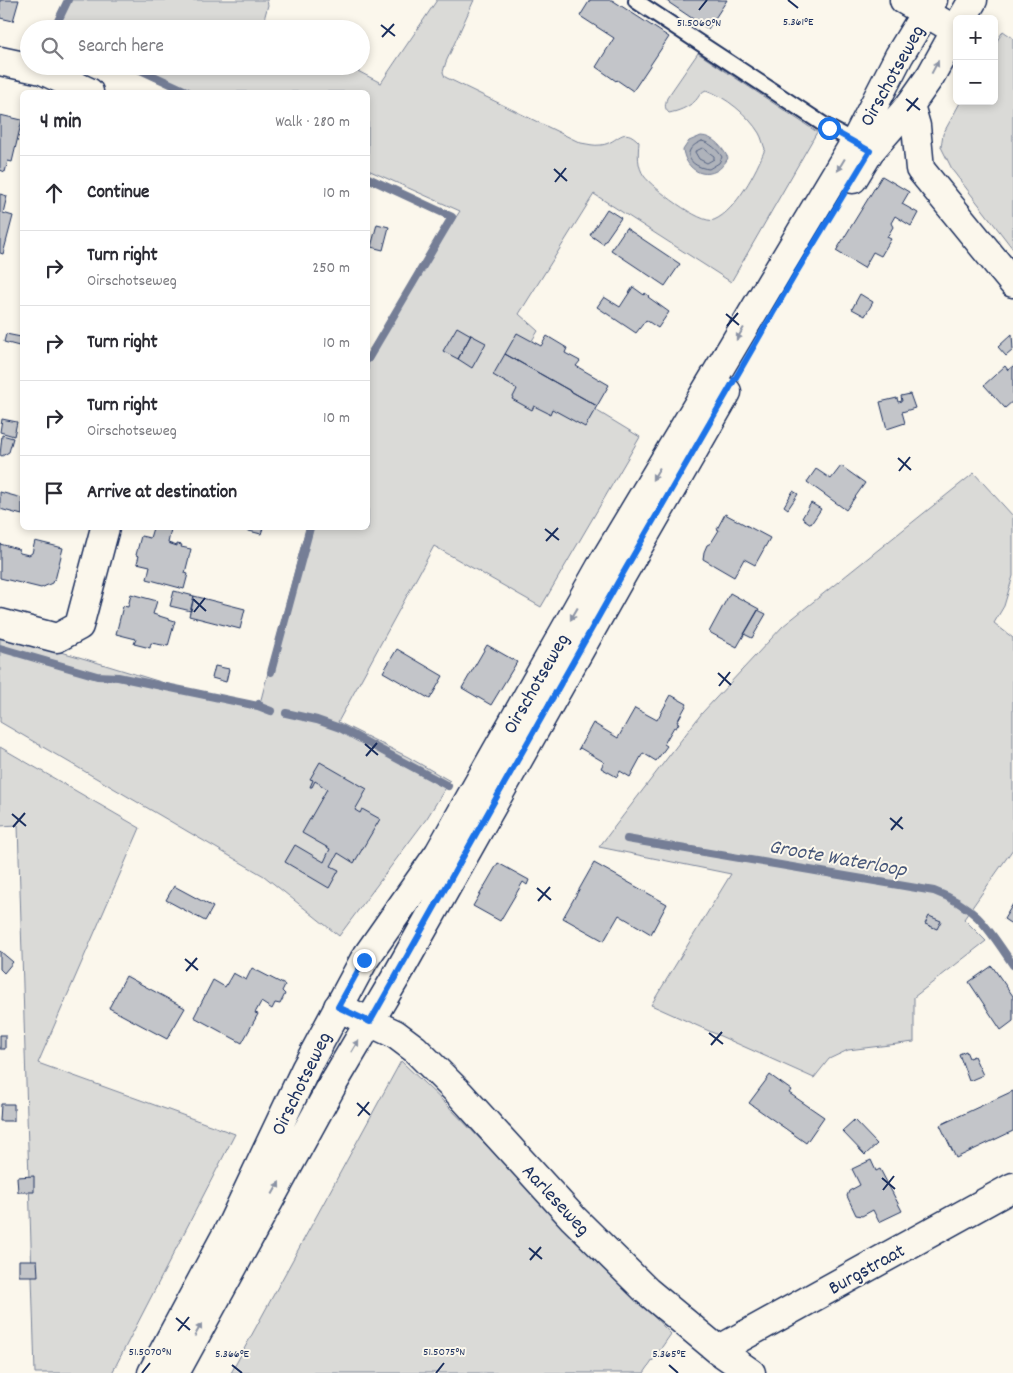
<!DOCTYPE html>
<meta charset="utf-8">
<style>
:root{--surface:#fff;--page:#f2f2f3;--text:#2b2b33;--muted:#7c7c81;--line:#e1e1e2}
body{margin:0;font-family:Dekko,sans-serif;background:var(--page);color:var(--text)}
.controls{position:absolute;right:15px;top:15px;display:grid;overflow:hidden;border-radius:8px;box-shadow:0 2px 8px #0003}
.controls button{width:45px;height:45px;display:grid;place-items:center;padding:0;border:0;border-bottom:1px solid var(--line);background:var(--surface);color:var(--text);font:25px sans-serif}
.stop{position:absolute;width:15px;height:15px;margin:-11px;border:4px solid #1a73e8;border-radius:50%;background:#fff}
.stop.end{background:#1a73e8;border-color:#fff;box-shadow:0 1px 5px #0008}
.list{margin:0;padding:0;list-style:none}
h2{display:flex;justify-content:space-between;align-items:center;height:65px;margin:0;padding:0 20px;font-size:21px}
h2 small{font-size:16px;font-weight:400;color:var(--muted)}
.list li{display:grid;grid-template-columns:32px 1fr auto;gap:15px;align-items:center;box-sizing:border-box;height:75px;padding:0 20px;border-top:1px solid var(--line)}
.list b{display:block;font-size:19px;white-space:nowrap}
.list p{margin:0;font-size:16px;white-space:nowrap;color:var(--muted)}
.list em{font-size:16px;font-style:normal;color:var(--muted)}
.icon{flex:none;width:28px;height:28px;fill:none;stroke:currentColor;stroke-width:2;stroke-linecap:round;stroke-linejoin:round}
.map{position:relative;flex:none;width:1013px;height:1373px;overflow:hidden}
.search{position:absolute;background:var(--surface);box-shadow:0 2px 8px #0003;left:20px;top:20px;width:350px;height:55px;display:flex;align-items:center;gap:12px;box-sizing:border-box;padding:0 18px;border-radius:28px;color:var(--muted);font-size:19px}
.panel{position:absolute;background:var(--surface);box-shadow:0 2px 8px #0003;left:20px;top:90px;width:350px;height:440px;border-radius:8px}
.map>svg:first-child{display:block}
.green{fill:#dadad7;stroke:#7a849a}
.water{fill:#afb3bb;stroke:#747e96}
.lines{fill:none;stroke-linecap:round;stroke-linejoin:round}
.shore{stroke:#566483;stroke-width:1}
.stream{stroke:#747e96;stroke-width:8}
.building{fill:#c3c5c9;stroke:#1b2f5e}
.lane-casing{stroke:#1b2f5e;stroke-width:18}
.street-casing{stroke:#1b2f5e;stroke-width:31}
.secondary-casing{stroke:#1b2f5e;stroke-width:31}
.lane{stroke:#fbf7ec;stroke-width:14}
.street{stroke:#fbf7ec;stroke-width:28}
.secondary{stroke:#fbf7ec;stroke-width:28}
.oneway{fill:#8b93a5}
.route{stroke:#1a73e8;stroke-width:6}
.ticks{fill:none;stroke:#1b2f5e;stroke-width:2}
.labels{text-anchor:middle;stroke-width:4;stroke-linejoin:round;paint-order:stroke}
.street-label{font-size:20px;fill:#1b2f5e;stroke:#fbf7ec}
.water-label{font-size:21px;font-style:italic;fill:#47577a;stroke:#fbf7ec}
.ticks-label{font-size:12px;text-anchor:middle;fill:#1b2f5e;stroke:#fbf7ec;stroke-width:4;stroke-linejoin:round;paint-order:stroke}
</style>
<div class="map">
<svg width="1013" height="1373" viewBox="0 0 1013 1373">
<rect width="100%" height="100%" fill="#fbf7ec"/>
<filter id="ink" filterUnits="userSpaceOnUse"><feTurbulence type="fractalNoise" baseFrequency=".02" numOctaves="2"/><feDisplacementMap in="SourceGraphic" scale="10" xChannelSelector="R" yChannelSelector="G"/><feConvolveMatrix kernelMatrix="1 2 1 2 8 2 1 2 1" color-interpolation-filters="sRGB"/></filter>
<g filter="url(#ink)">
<path class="green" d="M66,0H267L268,5L263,23L274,29H51Z
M437,0H474L446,62L443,72L445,77L581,143C588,144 594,146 601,145C619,143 622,124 639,142C638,154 637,166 644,176C652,187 701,225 714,220C736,211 757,170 765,149C763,144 762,138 759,133C748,115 726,97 706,90C699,93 699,98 694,102C686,108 679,111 669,113C664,108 665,105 667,98L698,53L817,132L731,282L594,194L519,314L538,331L518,363L640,437L541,607L434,546L338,722L408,757L450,781L427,818L339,936L264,876L0,722V635L79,657L197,693L259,707L306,528H368V352L460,211L368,170V92H192L132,66H348L381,83Z
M1003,31L1013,38V249L953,171L941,147L943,134L961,101H994V46Z
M974,473L1013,516V576L1004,606L994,623L1013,638V849L964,919L986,941L914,997V1042L848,1050L829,1059L814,1078L651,1005L731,874L599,847L702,713L783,626Z
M0,747L140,828L38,1063L235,1134L112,1373H35L18,825L0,826Z
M401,1061L445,1103L671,1334L644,1373H231Z"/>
<path class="water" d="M701,136C713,136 723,148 728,158C715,183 687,176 683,150L689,141Z"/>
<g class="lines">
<path class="shore" d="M702,141C710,143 718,150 722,157L719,163L709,169C689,167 679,150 702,141Z
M703,148L714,156V159L707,163L699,159L695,152Z"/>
<path class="stream" d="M57,29L56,25L68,0
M132,66L188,92
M368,178L452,217L368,359
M0,648L97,676L118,677L258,706
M271,672L310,528
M259,704L258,706L271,711
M286,713L317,720L340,728L448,786
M627,839L934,891C977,907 988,928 1013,965"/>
</g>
<path class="building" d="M0,0H19L13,21L0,18Z
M590,0H612L669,37L633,91L617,80L616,81L596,67L614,38L580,16Z
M665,0H727L708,29Z
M0,115L22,120L12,162L8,161L5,172L0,170Z
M882,176L909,192L902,204L918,213L911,226L895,216L891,223L893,227L887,237L891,239L881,256L873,252L864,268L836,251Z
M0,194L7,196L3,213L13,216L3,254L0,253Z
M607,209L621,218L603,244L590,235Z
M377,224L389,227L383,250L371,247Z
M626,228L680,264L665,286L611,250Z
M633,287L644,295L645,293L649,296L648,297L669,312L658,328L646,320L636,333L597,307L604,297L620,307Z
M860,294L873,302L865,316L852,309Z
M457,327L471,335L458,359L443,351Z
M517,333L541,346L547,336L567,348L565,353L580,361L576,366L609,385L597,406L505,354Z
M6,334L21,337L19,346L4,342Z
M1012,334L1013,350L1006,356L998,347Z
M471,335L486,343L472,368L458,359Z
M505,354L597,406L585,427L552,409L550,414L534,406L532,410L512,399L517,389L493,375Z
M1005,366L1008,370L1013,366V401L1005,408L984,385Z
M910,394L915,408L902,412L905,423L887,429L880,402L897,398L898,402L902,401L901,396Z
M2,419L17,422L14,436L0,432Z
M2,435L13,438L9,452L2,456L0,455Z
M841,466L865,483L846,510L807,482L816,469L831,479Z
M793,491L798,494L788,509L784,506Z
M0,492L22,498V515L0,509Z
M811,503L821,509L811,524L802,518Z
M725,514L770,538L755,565L744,559L734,577L703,559L704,552L707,545L711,543L719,530L717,529Z
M153,528L171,529L168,543L177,546V544L182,545L181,547L191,549L185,573L188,574L184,589L147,579L150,566L137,563L139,556L136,555L141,536L150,538Z
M241,528H263L261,534L241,529Z
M35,541L63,548L55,580H53L52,583L41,588L0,578V544L18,549L20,553L29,555L32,553Z
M174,591L194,596L191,611L170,606Z
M730,593L759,609L737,647L709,632Z
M131,594L157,601L153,614L175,621L168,646L151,643L150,648L134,644L136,639L116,634L123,606L128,607Z
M194,596L245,609L240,629L189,616Z
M758,610L766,614L752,638L744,634Z
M487,645L517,662L491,705L462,688Z
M397,649L443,676L430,699L383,672Z
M215,666L229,669L226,682L212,678Z
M671,695L687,704L677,722L679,723L676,728L674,727L664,744L667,746L656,761L643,753L630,777L620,771L617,777L601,768L604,762L580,748L578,750L593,723L618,738L635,708L657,720Z
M320,762L367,789L355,810L360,813L362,809L380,819L354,863L338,853L331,866L339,870L329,888L285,862L295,845L324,862L330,849L302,833L327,789L315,781L312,787H310L313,780L310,779Z
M498,863L529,880L527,885L523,882L500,921L473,906Z
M594,863L667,904L651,934L619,915L604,941L563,918Z
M174,886L213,907L205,921L166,900Z
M1013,904V925L1004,919Z
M929,916L941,921L937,929L925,924Z
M0,951L13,962L4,973L0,969Z
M992,966L1013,996V1021L1001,1030L969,982Z
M252,968L285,985L282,991L285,994L280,1004L275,1003L272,1009L261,1002L255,1013L258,1014L242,1043L194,1017L213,980L225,987L233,973L246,980Z
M126,976L185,1008L167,1039L109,1008Z
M0,1035H5V1049H0Z
M966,1051L969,1058L974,1056L983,1075L969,1081L959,1054Z
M770,1075L791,1090L789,1093L824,1117L806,1143L749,1103Z
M1013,1091V1131L956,1158L940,1125Z
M1,1104H14V1121H0Z
M854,1120L877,1144L865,1155L842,1131Z
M871,1160L876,1171L880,1169L902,1211L879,1222L873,1210L862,1216L856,1215L847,1196L849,1191L860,1185L852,1169Z
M34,1176V1192H18L17,1177Z
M19,1260H37L38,1276H19Z"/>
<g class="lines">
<defs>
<path id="lane" d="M636,1L829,128L859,144"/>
<path id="street" d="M904,0L955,30
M0,61L42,70L89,92
M910,105L916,126L920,169L1013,283
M0,623L57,638L79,626L105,528
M338,1007L395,1034L415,1049L460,1094L573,1218L647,1291L718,1350L751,1373
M718,1350L1013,1187"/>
<path id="secondary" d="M962,19L973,0
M853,179L870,151L910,105L931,75L957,28
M152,1373L232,1224L306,1068L364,960L439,853L600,568L855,142L899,56L933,0
M175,1373L334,1082L396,977L618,582L727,392"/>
</defs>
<use href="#lane" class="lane-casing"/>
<use href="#street" class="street-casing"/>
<use href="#secondary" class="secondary-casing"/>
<use href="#lane" class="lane"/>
<use href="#street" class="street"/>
<use href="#secondary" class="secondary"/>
</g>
<defs><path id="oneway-solid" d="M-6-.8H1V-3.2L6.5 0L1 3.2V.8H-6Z" transform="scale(1.25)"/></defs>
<g class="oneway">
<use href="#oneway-solid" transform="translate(935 67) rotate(-62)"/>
<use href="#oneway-solid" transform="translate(841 165) rotate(121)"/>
<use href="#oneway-solid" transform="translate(740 334) rotate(121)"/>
<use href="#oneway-solid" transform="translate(656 474) rotate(121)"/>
<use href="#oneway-solid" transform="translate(574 614) rotate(120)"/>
<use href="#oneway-solid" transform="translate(355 1046) rotate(-59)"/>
<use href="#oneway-solid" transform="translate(276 1188) rotate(-61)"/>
<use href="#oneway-solid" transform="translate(198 1330) rotate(-61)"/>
</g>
</g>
<g class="lines" filter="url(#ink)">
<path class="route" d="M364,960L338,1007L370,1022L618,582L796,273L870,151L829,128"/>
</g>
<path class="ticks" d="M788,0L798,8M699,10L707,0M381,25L395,36M382,37L394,24M906,99L920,110M907,111L918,98M554,169L567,181M555,182L566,168M726,314L739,325M727,326L738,313M898,458L911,470M899,471L910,457M545,529L559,540M546,541L558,528M193,599L206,611M194,612L205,598M718,673L731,685M719,686L730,672M365,744L378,755M366,756L377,743M12,814L26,826M890,818L903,829M13,827L25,813M891,830L902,817M537,888L551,900M538,901L550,887M185,959L198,970M186,971L197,958M709,1033L723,1044M711,1045L722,1032M357,1103L370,1115M358,1116L369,1102M882,1178L895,1189M883,1190L894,1176M529,1248L542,1259M530,1260L541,1247M176,1318L190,1330M178,1331L189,1317M232,1365L242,1373M669,1365L678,1373M142,1373L150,1363M436,1373L444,1363"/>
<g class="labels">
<g class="street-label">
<text transform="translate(891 75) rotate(-61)" y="7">Oirschotseweg</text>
<text transform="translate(535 683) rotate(-60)" y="7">Oirschotseweg</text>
<text transform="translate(300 1083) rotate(-64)" y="7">Oirschotseweg</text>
<text transform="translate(557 1199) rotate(47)" y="7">Aarleseweg</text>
<text transform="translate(866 1268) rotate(-29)" y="7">Burgstraat</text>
</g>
<g class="water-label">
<text transform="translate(838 857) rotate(10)" y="7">Groote Waterloop</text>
</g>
</g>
<g class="ticks-label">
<text x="798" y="25">5.361°E</text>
<text x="699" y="26">51.5060°N</text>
<text x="150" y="1355">51.5070°N</text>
<text x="444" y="1355">51.5075°N</text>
<text x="232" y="1357">5.366°E</text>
<text x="669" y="1357">5.365°E</text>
</g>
</svg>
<div class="controls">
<button>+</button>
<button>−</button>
</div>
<div class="stop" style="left:829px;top:128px"></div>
<div class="stop end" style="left:364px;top:960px"></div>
<div class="search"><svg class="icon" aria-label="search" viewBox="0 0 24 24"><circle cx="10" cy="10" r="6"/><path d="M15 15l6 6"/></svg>Search here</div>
<section class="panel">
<h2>4 min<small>Walk · 280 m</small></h2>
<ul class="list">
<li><svg class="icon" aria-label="ahead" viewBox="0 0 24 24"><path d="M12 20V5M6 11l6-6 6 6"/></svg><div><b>Continue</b></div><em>10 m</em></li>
<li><svg class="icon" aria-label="right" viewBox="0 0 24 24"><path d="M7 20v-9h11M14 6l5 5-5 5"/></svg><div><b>Turn right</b><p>Oirschotseweg</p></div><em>250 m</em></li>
<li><svg class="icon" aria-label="right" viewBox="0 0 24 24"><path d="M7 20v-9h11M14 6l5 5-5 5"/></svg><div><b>Turn right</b></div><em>10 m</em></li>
<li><svg class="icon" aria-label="right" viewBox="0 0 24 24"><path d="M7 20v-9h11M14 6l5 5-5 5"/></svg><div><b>Turn right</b><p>Oirschotseweg</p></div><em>10 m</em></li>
<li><svg class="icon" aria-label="arrive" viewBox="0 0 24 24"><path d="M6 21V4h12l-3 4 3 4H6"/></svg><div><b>Arrive at destination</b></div></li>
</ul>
</section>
</div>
